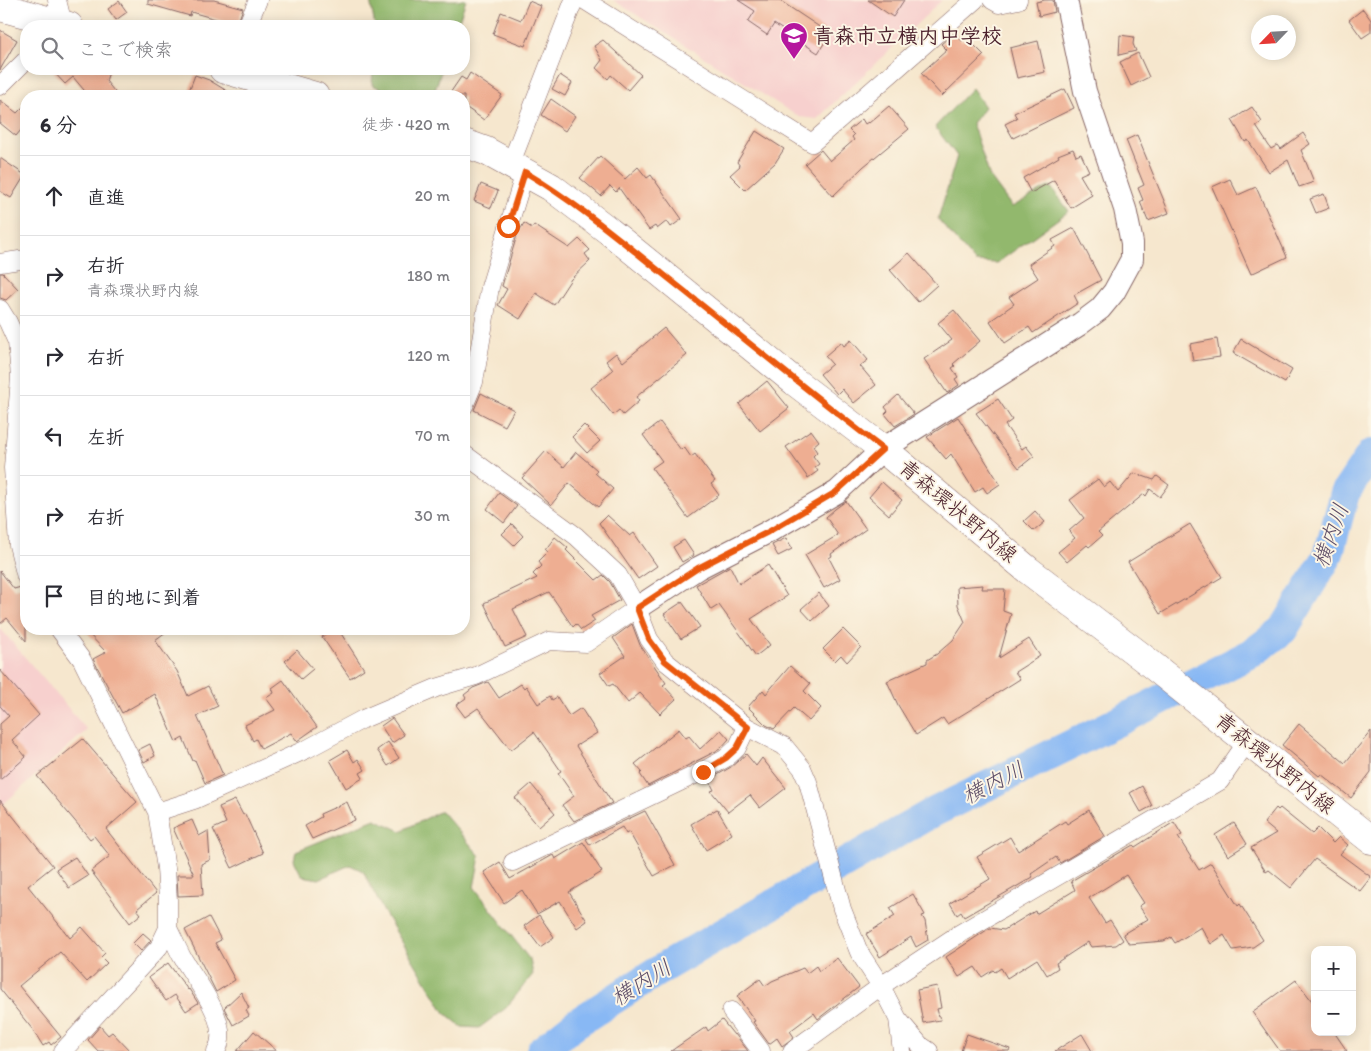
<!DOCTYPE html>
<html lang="ja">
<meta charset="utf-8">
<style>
:root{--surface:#fff;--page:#f2f2f3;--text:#2b2b33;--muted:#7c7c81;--line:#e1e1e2}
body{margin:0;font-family:Itim,"Klee One",sans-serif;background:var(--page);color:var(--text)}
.controls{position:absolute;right:15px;bottom:15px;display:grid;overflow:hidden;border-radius:10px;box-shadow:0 2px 12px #0003}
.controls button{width:45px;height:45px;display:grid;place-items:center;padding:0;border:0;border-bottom:1px solid var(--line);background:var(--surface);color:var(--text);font:25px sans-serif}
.compass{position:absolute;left:1251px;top:15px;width:45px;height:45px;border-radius:50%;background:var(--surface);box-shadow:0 2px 12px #0003;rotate:245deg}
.stop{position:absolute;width:15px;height:15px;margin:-11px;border:4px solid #ea580c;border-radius:50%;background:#fff}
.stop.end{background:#ea580c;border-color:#fff;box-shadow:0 1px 5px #0008}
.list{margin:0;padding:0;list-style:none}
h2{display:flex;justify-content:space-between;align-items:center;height:65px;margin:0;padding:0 20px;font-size:21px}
h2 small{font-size:16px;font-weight:400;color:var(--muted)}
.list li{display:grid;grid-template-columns:32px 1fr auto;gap:15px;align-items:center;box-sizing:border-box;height:80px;padding:0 20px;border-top:1px solid var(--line)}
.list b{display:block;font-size:19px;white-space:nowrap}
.list p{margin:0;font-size:16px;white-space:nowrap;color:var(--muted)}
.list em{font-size:16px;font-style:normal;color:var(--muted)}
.icon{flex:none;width:28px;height:28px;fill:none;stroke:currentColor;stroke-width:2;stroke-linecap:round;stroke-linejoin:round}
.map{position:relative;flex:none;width:1371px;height:1051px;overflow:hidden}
.search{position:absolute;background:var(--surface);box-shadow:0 2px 12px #0003;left:20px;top:20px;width:450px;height:55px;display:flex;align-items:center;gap:12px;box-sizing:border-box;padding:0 18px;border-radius:20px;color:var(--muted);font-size:19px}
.panel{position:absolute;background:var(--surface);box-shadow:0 2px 12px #0003;left:20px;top:90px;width:450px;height:545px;border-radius:20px}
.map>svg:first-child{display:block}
.built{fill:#f7d0ce}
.forest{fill:#92b86d;stroke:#6e6c4c}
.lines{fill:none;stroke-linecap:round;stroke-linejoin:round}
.river{stroke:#88b8f4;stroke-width:30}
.building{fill:#eeae92}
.minor-casing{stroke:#866564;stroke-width:19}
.tertiary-casing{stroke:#866564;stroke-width:24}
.primary-casing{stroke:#866564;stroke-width:29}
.minor{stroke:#fff;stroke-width:18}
.tertiary{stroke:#fff;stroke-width:22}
.primary{stroke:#fff;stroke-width:28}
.route{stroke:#ea580c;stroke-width:6}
.labels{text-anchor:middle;stroke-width:4;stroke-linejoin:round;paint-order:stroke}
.poi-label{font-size:21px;font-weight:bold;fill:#4a1f2b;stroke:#fcf5e5;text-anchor:start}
.street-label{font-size:21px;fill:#4a1f2b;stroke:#fcf5e5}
.water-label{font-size:22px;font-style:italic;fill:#5d4d67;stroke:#fcf5e5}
</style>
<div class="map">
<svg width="1371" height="1051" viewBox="0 0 1371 1051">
<rect width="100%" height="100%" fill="#fcf5e5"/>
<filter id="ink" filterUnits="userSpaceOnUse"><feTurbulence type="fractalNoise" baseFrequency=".02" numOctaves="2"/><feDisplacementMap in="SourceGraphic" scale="10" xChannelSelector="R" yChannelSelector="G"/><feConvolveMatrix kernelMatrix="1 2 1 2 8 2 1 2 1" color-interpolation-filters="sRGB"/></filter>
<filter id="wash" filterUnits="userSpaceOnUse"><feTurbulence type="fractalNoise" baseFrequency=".0096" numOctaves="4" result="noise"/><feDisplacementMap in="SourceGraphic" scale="20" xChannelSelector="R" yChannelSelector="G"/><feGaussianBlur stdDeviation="1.12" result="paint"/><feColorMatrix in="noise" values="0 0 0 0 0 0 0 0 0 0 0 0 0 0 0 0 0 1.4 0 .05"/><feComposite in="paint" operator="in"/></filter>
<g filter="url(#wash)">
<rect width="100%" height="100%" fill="#f6e7ce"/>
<path class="built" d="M613,0H942L817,119L799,117Z
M0,628L87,730L0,807Z"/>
<path class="forest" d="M370,0H466L457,26H375Z
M373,69H442L433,96H401L372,85Z
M972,88L985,107L972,123L990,177L1012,207L1050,186L1069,211L997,263L975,262L938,219L957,156L935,127Z
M441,811L480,856L474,887L530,960L533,974L506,1008L479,1028L462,1027L445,1013L384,912L363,871L350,865L319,879L302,876L294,860L296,851L375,819L401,831Z"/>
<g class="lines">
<path class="river" d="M541,1051L575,1024L666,966L930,814L1133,714L1252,653L1283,630L1328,556L1345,493L1371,454"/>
</g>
<g id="blocks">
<path class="building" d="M148,0H214L243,8L237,25L191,12L190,16L148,4Z
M738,0H779L830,34L818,53L774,24L767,35L748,22L755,11Z
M868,0H904L893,17Z
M1045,0H1053L1055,12L1039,16L1036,2Z
M119,1L127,12L116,20L108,9Z
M529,1L541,6L525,46L493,34L501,12L521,20Z
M1363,9L1371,20V32L1362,38L1349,20Z
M0,30L17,40L0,70Z
M954,33L962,41L966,37L984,55L942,96L921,73L947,50L941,44Z
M1120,35L1134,37L1133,44L1136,51L1119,55Z
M603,40L641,75L628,90L611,75L608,79L596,68L602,60L594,46Z
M1038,41L1045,72L1017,78L1010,48Z
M1138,53L1149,77L1131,86L1120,62Z
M51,69H110L106,81L118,96H89L73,77L65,84Z
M470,73L502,95L484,120L464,106V96H448L461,77L466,80Z
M195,75L209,80L235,96H187Z
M560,75L572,83L565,96L552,89Z
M1065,89L1074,108L1013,138L1005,124L1017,118L1014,113Z
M551,99L575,116L565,131L541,115Z
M0,100L17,113L26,104V124L16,136L0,123Z
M889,106L909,129L863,167L833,196L805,164L821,150L830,161L854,140L852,137L854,135L849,130L862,119L865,124L868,122L869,123Z
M1252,107L1262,122L1256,126L1271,149L1278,145L1281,149L1303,133L1310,144L1301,150L1314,182L1299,187L1288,160L1269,172L1248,140L1245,142L1232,120Z
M756,131L784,149L775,163L745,190L730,175L740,166L737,162Z
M1137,135L1169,213L1148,221L1140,202L1143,200L1138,188L1144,185L1126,140Z
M1073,149L1076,156L1081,154L1089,171L1080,175L1092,195L1071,208L1054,180L1031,193L1023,178L1059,157L1058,155Z
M600,156L625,179L638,167L647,178L651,175L682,219L671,227L667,221L657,229L655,226L649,230L619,188L616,192L610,186L601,196L580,178Z
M0,158L25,175L11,198L0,191Z
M1230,179L1238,195L1256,187L1287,257L1251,274L1212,187Z
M481,184L498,191L491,208L474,201Z
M1324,194L1329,208L1316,213L1310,199Z
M524,223L532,228L534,225L569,248L579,239L590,250L585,254L590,261L571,279L554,305L536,293L520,319L498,305L507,289L502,286L517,235Z
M1074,228L1101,280L1074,295L1078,303L1033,333L1029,327L1005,343L990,321L1014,304L1009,297L1038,278L1029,264L1055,246L1052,240Z
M909,253L937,285L918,302L890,270Z
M0,273H3L18,289L6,300L0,298Z
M954,310L980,341L953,364L955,366L952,368L958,377L955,379L959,385L947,393L924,359L952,340L938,323Z
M664,328L687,355L636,397L639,401L623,415L619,410L613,415L591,388L613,370L606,361L616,353L623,362Z
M1217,339L1220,357L1193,361L1190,344Z
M1241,339L1292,370L1285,383L1233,353Z
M851,340L868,360L860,366L876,385L854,403L842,389L837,394L820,374L832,364L825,356L841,342L844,346Z
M767,381L789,408L760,431L739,404Z
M481,393L514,410L505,426L474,410Z
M898,395L914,414L895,426L885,414L888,411L885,407Z
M998,399L1012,420L1005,425L1022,449L1026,446L1034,456L1019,468L976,413Z
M958,417L1000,484L987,493L983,487L975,492L951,454L946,459L927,437Z
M660,422L681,450L684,447L691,457L695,454L715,481L711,484L719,495L688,518L652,468L662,461L643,435Z
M584,425L600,441L587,453L572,437Z
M811,430L819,441L813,446L817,452L813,456L819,464L815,467L818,471L808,478L786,447Z
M546,451L564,467L576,452L597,470L595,473L613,489L598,507L569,483L551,505L522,478Z
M1134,473L1154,480L1157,476L1169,485L1160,497L1150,489L1146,496L1144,494L1098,532L1102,536L1089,547L1087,545L1067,562L1058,552L1075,538L1069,531L1084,518L1070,500L1098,479L1104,487L1110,482L1118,492Z
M882,482L902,500L889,515L869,497Z
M499,493L517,506L504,523L487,509Z
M846,501L866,529L831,554L832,556L829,558L840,579L824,588L805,555L838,535L826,517L835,509Z
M1035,511L1045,522L1034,531L1024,521Z
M607,515L630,536L634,533L657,566L638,579L599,523Z
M512,524L523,536L514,545L502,534Z
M1190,524L1222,577L1160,614L1128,562Z
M555,537L568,548L566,550L596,580L603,575L610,582L620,600L591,616L595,621L581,630L576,624L573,627L549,592L513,609L527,637L505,647L484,603L537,578L533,574L541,566L538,562L548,552L545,550Z
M786,538L792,549L778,556L772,545Z
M684,540L694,555L682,562L673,547Z
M768,565L787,596L751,619L770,645L756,656L719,605L711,610L696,585L730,566L739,584Z
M0,571L14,589L21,587L26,612V641L7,618L0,624Z
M983,585L982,589H1005L1003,611L1011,614L999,658L1029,639L1040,656L1015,672L1020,679L988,699L947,724L943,718L916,735L898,705L887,681L927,663V660L937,654L953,640L965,622L958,605L957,587Z
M819,593L829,606L812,621L801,609Z
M682,602L700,627L681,639L664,614Z
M632,624L640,645L666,683L663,685L676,699L660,714L640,693L628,703L613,684L609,686L600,673L625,656L613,638Z
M84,629H170L155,640L177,671L188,696L208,686L218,706L197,716L223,775L205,783L195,760L193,761L183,738L176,742L155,694L122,713L93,659L106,652Z
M334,629H338L364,669L350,678L322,637Z
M843,629L861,647L847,662L841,655L835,661L823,649Z
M297,650L313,669L301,679L285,661Z
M790,666L810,684L804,691L821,708L809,721L794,708L774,729L766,725L748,707L763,690L766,694Z
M0,670L39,715L12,740L26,757L0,780V724L9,716L0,706Z
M283,680L317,727L297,741L291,733L261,749L256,739L253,741L245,725L275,710L266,698L274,693L272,688Z
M488,682L499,698L521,684L524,688L526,686L538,704L550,696L552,700L557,697L569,716L581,708L597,733L576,746L612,803L574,821L562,805L574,796L558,773L561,771L534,732L511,750L478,708L465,717L456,705L466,698L464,695L473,688Z
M392,718L404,735L392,743L381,726Z
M1299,724L1345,763L1371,731V772L1351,798L1321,774L1319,776L1282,745Z
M679,729L686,738L689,736L700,749L721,730L729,739L720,749L648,786L640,774L642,772L635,764Z
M83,739L137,802L106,829L156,893L137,909L141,914L130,923L91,871L110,856L94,836L90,839L37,776Z
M388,742L399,758L388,766L377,750Z
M150,744L155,756L144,762L138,750Z
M347,750L354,762L358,759L365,770L360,773L363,778L346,788L330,760Z
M746,754L756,766L762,758L786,788L760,808L750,795L728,812L711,791L714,790L709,780L731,767Z
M531,784L555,813L539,827L515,798Z
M1142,786L1152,806L1141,812L1130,793Z
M0,800L53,866L28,886L70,938L82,927L105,953L101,957L107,963L87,982L60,952L19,986L61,1037L51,1045L49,1042L43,1046L33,1030L0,989Z
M235,800L243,815L245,814L263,853L232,868L213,829L226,823L219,807Z
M347,802L355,820L312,839L305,826L321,817L320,814Z
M1276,808L1278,810L1280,808L1312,834L1318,828L1333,843L1339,837L1348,845L1340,854L1371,877L1360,891L1315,859L1291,888L1269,870L1266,872L1251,848L1276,833L1264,823Z
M717,809L732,834L706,850L691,824Z
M1089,810L1105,836L1060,863L1056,857L1031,874L1033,877L964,917L961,912L957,915L950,903L990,879L977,857L1010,837L1018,851L1065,821L1067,824Z
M645,811L675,865L654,876L629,832L626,834L622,827L590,845L586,839Z
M192,820L199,836L208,831L210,860L201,864L203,895L178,896L177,875H194L173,828Z
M1174,822L1182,835L1178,837L1199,870L1211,863L1238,906L1240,904L1263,940L1253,947L1233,950L1224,935L1211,944L1201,927L1175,943L1171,937L1164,941L1129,944L1123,934L1148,919L1139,906L1144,903L1126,875L1089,898L1105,923L1110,920L1123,940L1116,945L1091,947L1088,942L1056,963L1058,968L1047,975L1037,959L1007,978L1001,968L995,972L993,970L982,977L975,967L959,977L946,957L990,928L1004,930L1035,911L1036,914L1075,890L1071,881L1133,845L1135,847Z
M1234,823L1247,844L1228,856L1215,835Z
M583,842L602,872L569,892L587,921L577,928L560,901L537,914L522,890L504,903L484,872L500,862L510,879L553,855L555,859Z
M75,857L88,876L69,888L56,869Z
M913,894L925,915L922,916L925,921L928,940L916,947L911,937L880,957L866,934L895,916L890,908Z
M539,915L554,937L540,947L524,926Z
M209,917L221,940L215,943L235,980L216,992L185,930Z
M143,933L151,940L141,951L133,943Z
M837,958L859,987L818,1019L814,1013L790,1031L794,1037L782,1046L777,1038L769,1044L753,1022L755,1021L737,996L760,979L765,986L772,981L803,968L807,973L816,966L819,971Z
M168,963L188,990L189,989L198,1003L186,1011L175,995L166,1001L149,977Z
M1296,980L1315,1005V1032H1334L1347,1051H1280L1252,1012Z
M937,986L941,1008L937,1009L940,1020L923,1023L917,990Z
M241,992L249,1008L246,1010L249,1016L233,1025L224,1008Z
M722,1020L734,1035L735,1034L748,1051H671L706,1027L708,1031Z
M100,1026L108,1035L112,1032L130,1051H98L88,1040Z
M254,1031L277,1051H237Z
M967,1034L1010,1049L1009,1051H961Z
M1082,1034L1092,1051H1055Z"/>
</g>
</g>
<g filter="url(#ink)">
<use href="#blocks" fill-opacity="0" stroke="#866564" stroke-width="1"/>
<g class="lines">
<defs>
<path id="minor" d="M57,0L63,24L61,26
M584,0L812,143L975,0
M992,0L999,4L1018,0
M247,26L258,0
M0,86L26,60
M511,163L574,0
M0,263L26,259
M0,309L8,322L17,342L20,377L13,468L18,545L26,577
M464,406L474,382L490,287L525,172
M464,454L576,536L618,575L637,608L649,639L665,661L747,727L784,746L802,768L808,782L842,909L859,952L881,986L898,1019L920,1045L929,1051
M59,629L82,660L157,812L166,868L168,900V928L159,947L63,1051
M157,812L194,800L307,749L363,719L436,688L476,676L549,641L586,643L637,608
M513,862L703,771L726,758L737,748L747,727
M168,928C173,938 177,948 182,957C195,980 233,1025 216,1051
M731,1011L761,1051
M898,1019L902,1051
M792,1051L881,986L959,934L1220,781L1247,742"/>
<path id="tertiary" d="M637,608L698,568L768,532L837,492L883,449L1080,324L1100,309L1114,292L1132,259V243L1125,209L1085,91L1066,0"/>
<path id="primary" d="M0,7L69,26
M223,69L315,96
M464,143L486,151L551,187L609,231L795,382L883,449L1028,570L1142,657L1371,840"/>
</defs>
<use href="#minor" class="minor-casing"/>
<use href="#tertiary" class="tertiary-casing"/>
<use href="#primary" class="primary-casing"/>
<use href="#minor" class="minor"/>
<use href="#tertiary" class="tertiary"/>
<use href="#primary" class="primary"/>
</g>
</g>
<g class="lines" filter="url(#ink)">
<path class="route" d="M508,226L525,172C575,202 618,238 663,274C736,332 809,392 883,449L836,492L768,532L698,568L637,608L649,639L665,661L748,727L737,748L726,758L703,772"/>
</g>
<defs>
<symbol id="school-pin" viewBox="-11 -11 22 30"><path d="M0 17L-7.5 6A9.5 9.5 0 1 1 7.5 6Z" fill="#b5179e" stroke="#fcf5e5"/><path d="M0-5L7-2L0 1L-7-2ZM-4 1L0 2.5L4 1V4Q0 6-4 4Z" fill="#fff"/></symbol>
</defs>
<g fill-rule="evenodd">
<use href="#school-pin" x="778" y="20" width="32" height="43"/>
</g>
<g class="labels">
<g class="poi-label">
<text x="813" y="43">青森市立横内中学校</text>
</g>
<g class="street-label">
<text transform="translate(958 511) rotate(40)" y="7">青森環状野内線</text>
<text transform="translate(1275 763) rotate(39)" y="7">青森環状野内線</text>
</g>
<g class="water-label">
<text transform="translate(1330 535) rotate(-70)" y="8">横内川</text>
<text transform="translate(993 782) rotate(-27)" y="8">横内川</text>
<text transform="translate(641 982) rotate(-32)" y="8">横内川</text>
</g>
</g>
</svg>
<div class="controls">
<button>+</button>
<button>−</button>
</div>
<svg class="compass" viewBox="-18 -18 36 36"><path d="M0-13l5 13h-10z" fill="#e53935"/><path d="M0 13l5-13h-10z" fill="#7c7c81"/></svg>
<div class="stop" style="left:508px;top:226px"></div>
<div class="stop end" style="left:703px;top:772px"></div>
<div class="search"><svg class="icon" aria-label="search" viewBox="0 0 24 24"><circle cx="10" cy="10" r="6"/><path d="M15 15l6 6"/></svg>ここで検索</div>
<section class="panel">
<h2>6 分<small>徒歩 · 420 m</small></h2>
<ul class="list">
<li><svg class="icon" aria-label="ahead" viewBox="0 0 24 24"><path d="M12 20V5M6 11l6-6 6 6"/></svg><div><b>直進</b></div><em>20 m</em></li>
<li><svg class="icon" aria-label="right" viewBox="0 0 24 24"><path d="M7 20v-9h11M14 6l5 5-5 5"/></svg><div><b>右折</b><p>青森環状野内線</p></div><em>180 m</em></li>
<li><svg class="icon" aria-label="right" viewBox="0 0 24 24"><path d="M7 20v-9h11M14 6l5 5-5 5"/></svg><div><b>右折</b></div><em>120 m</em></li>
<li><svg class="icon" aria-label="left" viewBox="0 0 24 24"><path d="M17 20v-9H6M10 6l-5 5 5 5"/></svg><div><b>左折</b></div><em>70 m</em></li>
<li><svg class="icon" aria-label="right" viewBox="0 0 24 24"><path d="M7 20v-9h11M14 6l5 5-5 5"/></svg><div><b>右折</b></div><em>30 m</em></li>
<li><svg class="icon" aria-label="arrive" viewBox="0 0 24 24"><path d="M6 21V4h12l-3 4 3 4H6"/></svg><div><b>目的地に到着</b></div></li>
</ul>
</section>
</div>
